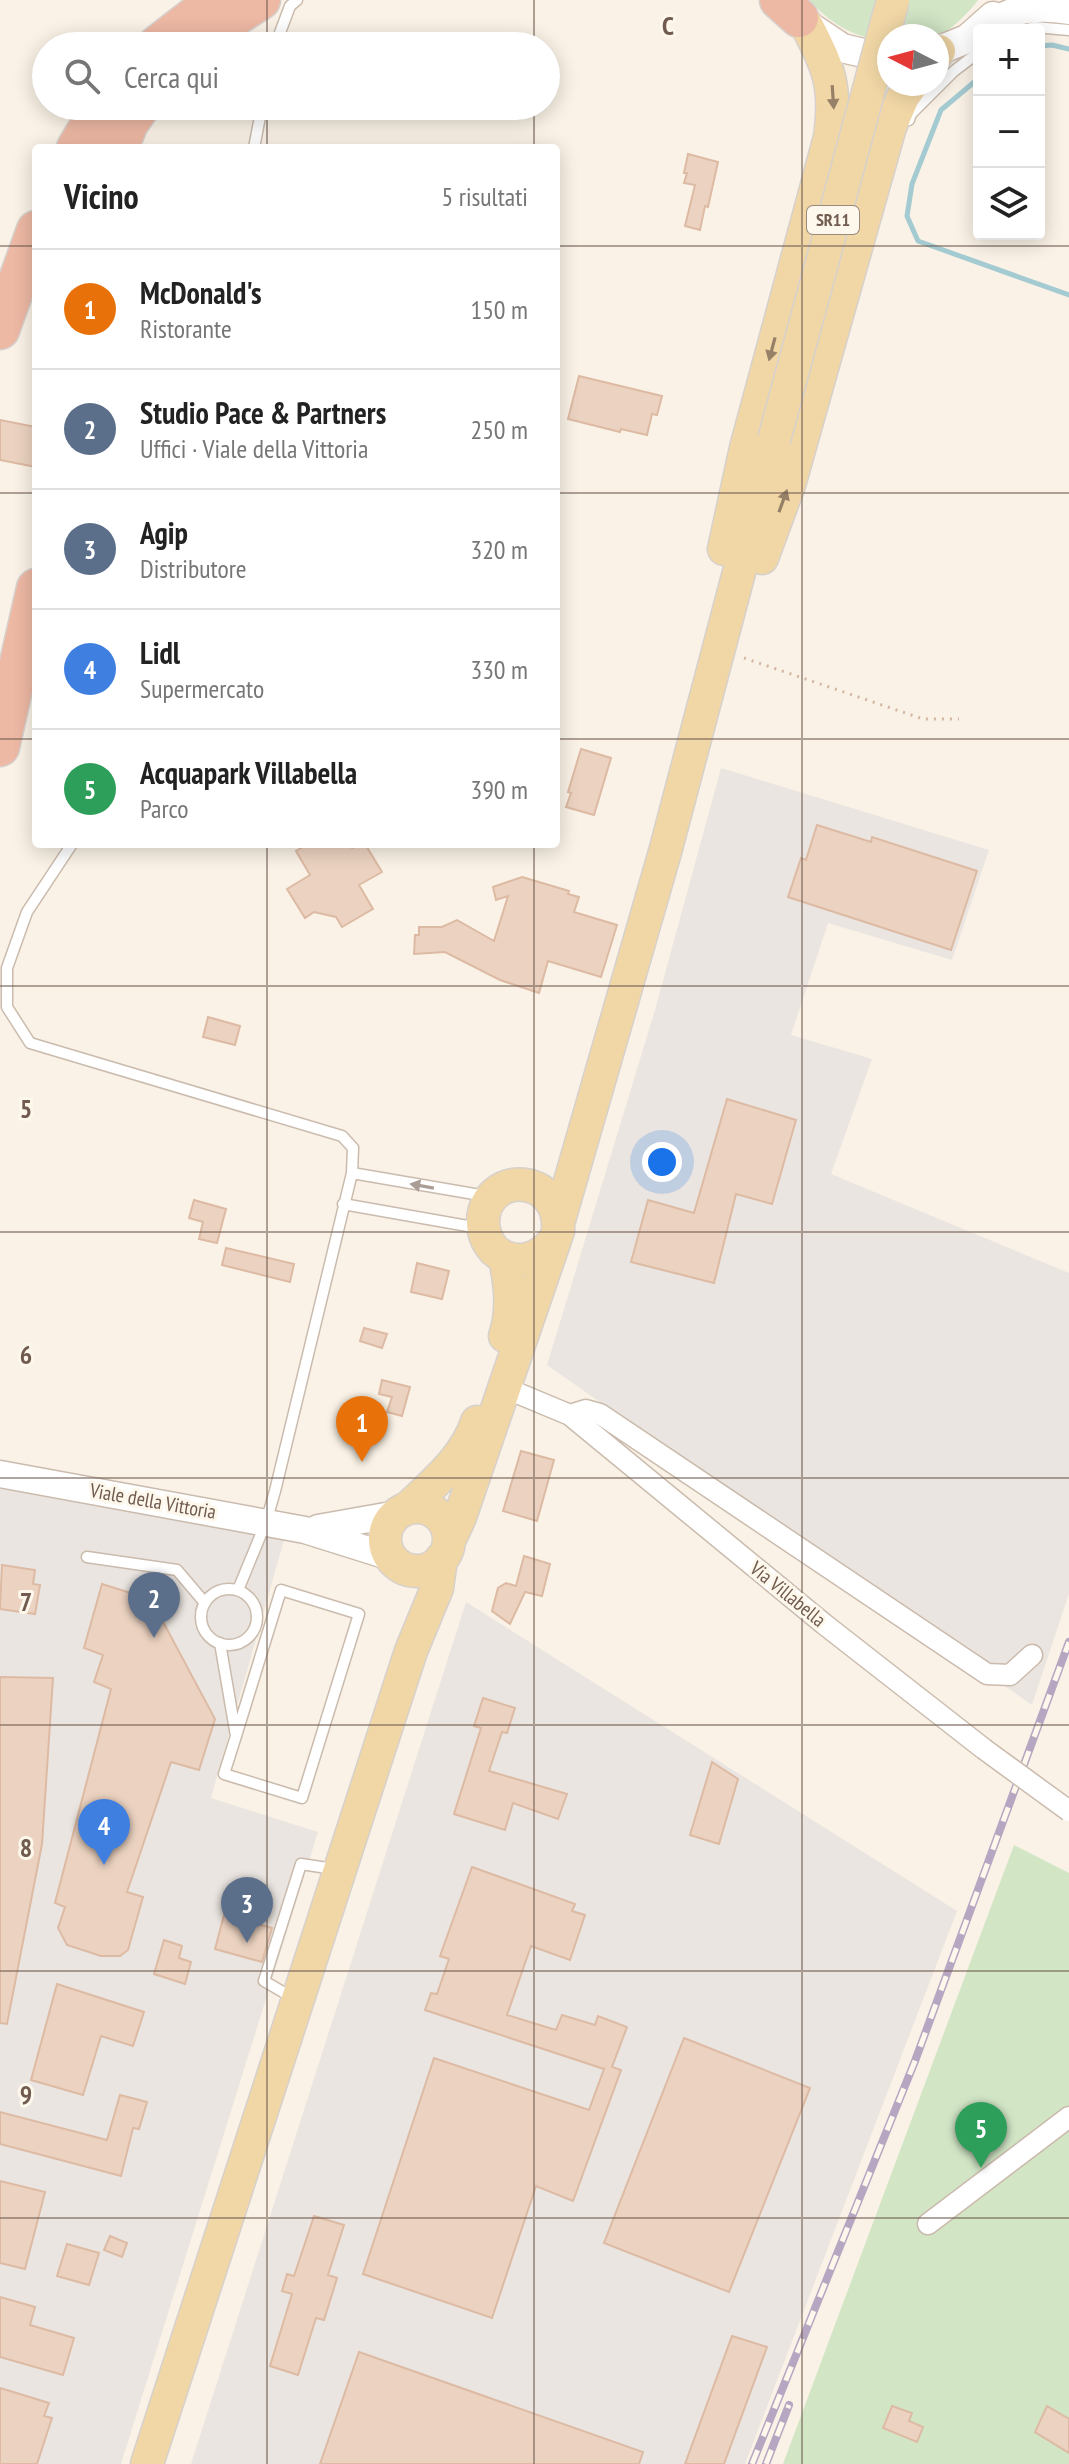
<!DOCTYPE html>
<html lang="it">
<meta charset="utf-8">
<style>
:root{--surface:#fff;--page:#f2f2f2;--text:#222;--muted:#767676;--line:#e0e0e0;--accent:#7c3aed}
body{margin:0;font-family:"PT Sans Narrow",sans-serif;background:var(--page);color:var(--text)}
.controls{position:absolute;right:24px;top:24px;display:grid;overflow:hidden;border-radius:8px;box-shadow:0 4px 20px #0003}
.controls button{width:72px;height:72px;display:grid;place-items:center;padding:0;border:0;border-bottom:2px solid var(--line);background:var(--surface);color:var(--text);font:40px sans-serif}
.compass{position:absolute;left:877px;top:24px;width:72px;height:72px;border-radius:50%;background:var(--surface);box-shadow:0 4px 20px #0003;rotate:276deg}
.you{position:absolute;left:662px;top:1162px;width:28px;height:28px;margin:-20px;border:6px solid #fff;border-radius:50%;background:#1a73e8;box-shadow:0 0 0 12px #1a73e833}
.badge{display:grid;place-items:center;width:52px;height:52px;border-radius:50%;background:var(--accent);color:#fff;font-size:26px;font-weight:700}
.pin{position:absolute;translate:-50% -66px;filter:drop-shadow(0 2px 4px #0008)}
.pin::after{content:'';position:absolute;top:42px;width:28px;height:24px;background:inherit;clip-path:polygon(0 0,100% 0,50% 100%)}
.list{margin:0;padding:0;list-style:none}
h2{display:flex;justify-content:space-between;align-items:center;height:104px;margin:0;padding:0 32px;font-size:34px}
h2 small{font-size:26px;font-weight:400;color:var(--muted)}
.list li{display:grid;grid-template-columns:52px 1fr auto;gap:24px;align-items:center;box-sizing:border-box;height:120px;padding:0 32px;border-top:2px solid var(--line)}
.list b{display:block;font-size:30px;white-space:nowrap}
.list p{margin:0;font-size:26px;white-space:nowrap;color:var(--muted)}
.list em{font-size:26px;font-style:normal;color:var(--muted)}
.icon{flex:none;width:44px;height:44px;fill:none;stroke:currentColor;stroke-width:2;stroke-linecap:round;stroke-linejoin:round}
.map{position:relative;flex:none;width:1069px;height:2464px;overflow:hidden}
.search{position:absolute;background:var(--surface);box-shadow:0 4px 20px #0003;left:32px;top:32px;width:528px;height:88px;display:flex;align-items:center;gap:20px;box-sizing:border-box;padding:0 28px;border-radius:44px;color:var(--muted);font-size:30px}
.panel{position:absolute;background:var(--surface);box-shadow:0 4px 20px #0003;left:32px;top:144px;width:528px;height:704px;border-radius:8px}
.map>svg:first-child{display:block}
.industrial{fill:#eae5e0}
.green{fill:#d2e6c6}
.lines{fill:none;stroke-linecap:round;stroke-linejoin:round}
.stream{stroke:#a4cad2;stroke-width:5}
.building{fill:#ecd3c1;stroke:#ddbaa3;stroke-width:2}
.service-casing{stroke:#cabbad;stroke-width:13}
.minor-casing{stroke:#cabbad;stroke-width:23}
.tertiary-casing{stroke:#cabbad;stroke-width:29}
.secondary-casing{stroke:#cfbdae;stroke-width:31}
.primary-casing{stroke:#d7d1cd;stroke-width:35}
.motorway-casing{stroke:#d7d1cd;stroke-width:41}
.path{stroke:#d1b6a4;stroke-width:3;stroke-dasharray:2 6;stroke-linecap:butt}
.service{stroke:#fff;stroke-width:10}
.minor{stroke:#fff;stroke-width:20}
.tertiary{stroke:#fff;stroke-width:26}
.secondary{stroke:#fff;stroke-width:28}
.primary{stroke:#f1d7a6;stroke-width:32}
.motorway{stroke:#edb8a4;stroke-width:38}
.rail-casing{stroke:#b6a6c2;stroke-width:8}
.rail{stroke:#fdf7ec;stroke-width:5;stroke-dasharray:15;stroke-linecap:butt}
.minor-bridge-casing{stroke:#cabbad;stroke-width:23;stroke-linecap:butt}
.primary-bridge-casing{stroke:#d7d1cd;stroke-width:35;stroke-linecap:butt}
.minor-bridge{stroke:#fff;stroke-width:20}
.primary-bridge{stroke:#f1d7a6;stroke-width:32}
.oneway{fill:#978068}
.oneway2{fill:#a99d95}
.grid{fill:none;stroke:#705b4e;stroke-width:2;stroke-opacity:0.55}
.labels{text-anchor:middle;stroke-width:6;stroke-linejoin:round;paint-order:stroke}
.shield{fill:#fdf7ec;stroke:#9a8a7d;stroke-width:2}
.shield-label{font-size:18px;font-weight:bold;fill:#705b4e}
.street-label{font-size:20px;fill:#705b4e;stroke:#fdf7ec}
.grid-label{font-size:26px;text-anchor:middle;font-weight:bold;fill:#705b4e;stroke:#fdf7ec;stroke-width:6;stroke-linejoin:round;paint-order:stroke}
</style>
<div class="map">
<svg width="1069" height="2464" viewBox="0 0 1069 2464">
<rect width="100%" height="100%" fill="#faf2e6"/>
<path class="industrial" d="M721,768L989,850L952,960L828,923L791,1035L872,1059L831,1174L1069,1273V1594L1032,1705L547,1365L655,1010Z
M0,1488L284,1540L211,1798L318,1832L121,2464H0Z
M466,1602L957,1911L745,2464H191Z"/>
<path class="green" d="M809,0H978C971,10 951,31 939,35C922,42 899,29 882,41C848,34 833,25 809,0Z
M1014,1845L1069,1873V2464H783Z"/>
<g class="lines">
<path class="stream" d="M1039,46L1052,45L1069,49
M979,78L941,110L912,184L907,216L918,241L1069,295"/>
</g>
<path class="building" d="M688,154L718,162L708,207L705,206L700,230L685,226L695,185L684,183L687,173H684Z
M579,376L662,396L657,415L652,414L647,435L621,429L620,432L568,419Z
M0,420L36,427V467L0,460Z
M581,749L611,758L594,815L566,807L571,793L568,792Z
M817,825L871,842L872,837L977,871L951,950L788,897L801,858L806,860Z
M308,844H337L353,848L359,844H365L382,872L359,885L373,909L342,927L336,917L314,912L305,918L287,889L310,875L296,851Z
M522,877L569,891L568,894L579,897L574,912L617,925L601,977L548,961L539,993L500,980L445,952L414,954L415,935H419V927H442L457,920L494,941L508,896L496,900L493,887Z
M208,1017L240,1026L235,1045L203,1037Z
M727,1099L796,1120L772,1204L736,1194L714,1283L631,1262L648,1200L694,1213Z
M194,1200L226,1209L217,1243L199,1239L203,1222L189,1218Z
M226,1248L294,1264L290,1282L222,1265Z
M417,1263L449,1271L442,1299L411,1292Z
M364,1328L387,1334L382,1348L360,1341Z
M382,1380L410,1387L402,1416L387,1412L392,1397L379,1394Z
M521,1451L554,1460L537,1521L503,1511Z
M524,1556L550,1564L542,1596L525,1592L510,1624L492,1611L498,1588L506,1583L516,1586Z
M2,1565L35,1570L33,1584L40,1585L35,1614L0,1609Z
M102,1584L140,1596L153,1603L215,1719L199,1770L171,1762L127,1892L143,1897L128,1950L120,1956H101L67,1945L58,1928L65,1907L55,1903L111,1689L94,1682L103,1655L84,1648Z
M0,1677L53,1678L42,1844L7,2024L0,2023Z
M483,1698L515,1708L507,1733L502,1732L489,1771L567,1794L558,1819L513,1803L505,1830L454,1814L481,1728L474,1726Z
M712,1762L738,1779L719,1844L690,1835Z
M472,1867L575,1904L572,1911L585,1915L570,1960L531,1946L507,2015L556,2030L562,2015L595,2025L598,2016L627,2027L612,2067L621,2070L573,2201L536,2186L492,2318L363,2274L434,2058L589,2110L604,2069L425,2010L431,1993L437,1994L449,1959L440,1956Z
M224,1915L272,1928L262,1962L215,1949Z
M164,1940L182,1946L179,1958L191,1962L185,1984L154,1974Z
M57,1984L144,2012L133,2046L101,2036L83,2095L31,2080Z
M684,2038L810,2088L729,2292L604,2243Z
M120,2095L147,2102L139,2129L133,2128L121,2176L0,2144V2112L107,2140Z
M0,2181L45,2192L25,2269L0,2263Z
M314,2216L344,2225L328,2275L337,2278L324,2320L316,2318L298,2375L270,2366L292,2294L282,2291L287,2274L294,2276Z
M110,2236L127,2243L122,2257L104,2250Z
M67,2244L99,2253L89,2285L57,2276Z
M0,2297L35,2307L30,2325L74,2338L63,2375L0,2357Z
M732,2336L767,2347L724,2464H685Z
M359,2352L643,2452L639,2464H320Z
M0,2388L49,2403L44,2416L52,2418L37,2464H0Z
M892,2406L912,2413L909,2421L923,2427L917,2442L883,2428Z
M1047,2406L1069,2419V2453L1035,2432Z"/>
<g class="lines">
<defs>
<path id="service" d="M1025,30L1034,27L1069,30
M275,46L290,6L297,0
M909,120L911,114L954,71L979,52
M254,148L262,106
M72,844L27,912L7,968V1007L30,1043L342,1136L353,1148L352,1173L275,1491L266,1522L238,1590
M352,1173L486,1196
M343,1204L479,1228
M87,1557L177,1570L205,1603
M201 1617a28 28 0 1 1 56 0a28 28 0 1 1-56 0Z
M220,1643L236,1736L224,1774L302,1798L359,1614L281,1590L236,1736
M295,1999L264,1981L301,1864L334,1869"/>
<path id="minor" d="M503,1387L570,1415L824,1624L984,1749
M570,1415L586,1410L600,1414L987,1674L1010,1675L1032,1655
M928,2224L1069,2117"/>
<path id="tertiary" d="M0,1474L305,1530L391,1557
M318,1528L397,1514"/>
<path id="secondary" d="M803,22L842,48L889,59
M980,30C1012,9 1031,4 1069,10
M937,51L967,39L993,16"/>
<path id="primary" d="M937,53L939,51
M724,549L746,448L830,137C837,86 829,69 806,24
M762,558L789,485L890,127L903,97L912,84
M559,1220L665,852L774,440
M505,1257C510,1284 514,1309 505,1336
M385 1539a32 32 0 1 1 64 0a32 32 0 1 1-64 0Z
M408,1508C434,1483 465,1458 477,1422
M449,1541L460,1517L558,1231C562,1173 486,1169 483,1221C483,1231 487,1242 494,1250C514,1268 539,1260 554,1241
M147,2464L411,1651L437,1588L441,1559"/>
<path id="motorway" d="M779,0L799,18
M156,46L215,0
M198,46L213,31L261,0
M76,148L101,106
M119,148L129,123L141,106
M0,330L36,230
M0,747L36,588"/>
</defs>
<use href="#service" class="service-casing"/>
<use href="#minor" class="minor-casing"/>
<use href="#tertiary" class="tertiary-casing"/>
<use href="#secondary" class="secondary-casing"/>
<use href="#primary" class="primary-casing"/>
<use href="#motorway" class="motorway-casing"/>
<path class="path" d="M744,658L923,719H959"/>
<use href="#service" class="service"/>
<use href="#minor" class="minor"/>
<use href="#tertiary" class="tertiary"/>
<use href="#secondary" class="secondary"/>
<use href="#primary" class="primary"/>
<use href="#motorway" class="motorway"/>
<defs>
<path id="rail" d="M752,2464L915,2061L1069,1642
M766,2464L789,2405"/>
</defs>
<use href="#rail" class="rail-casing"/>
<use href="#rail" class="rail"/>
<defs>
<path id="minor-bridge" d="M984,1749L1069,1811"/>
<path id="primary-bridge" d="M774,440L893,0"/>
</defs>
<use href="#minor-bridge" class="minor-bridge-casing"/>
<use href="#primary-bridge" class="primary-bridge-casing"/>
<use href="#minor-bridge" class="minor-bridge"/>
<use href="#primary-bridge" class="primary-bridge"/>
</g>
<defs><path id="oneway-solid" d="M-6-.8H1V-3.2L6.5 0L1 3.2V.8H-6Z" transform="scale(2)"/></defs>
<g class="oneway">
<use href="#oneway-solid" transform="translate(833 97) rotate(86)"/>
<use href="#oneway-solid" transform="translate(772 349) rotate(105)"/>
<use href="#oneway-solid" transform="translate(783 501) rotate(-70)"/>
</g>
<use class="oneway2" href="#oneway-solid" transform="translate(422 1186) rotate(-170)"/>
<path class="grid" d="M267,0V46M534,0V46M802,0V2464M267,106V148M534,106V148M0,246H36M556,246H1069M0,493H36M556,493H1069M0,739H36M556,739H1069M267,844V2464M534,844V2464M0,986H1069M0,1232H1069M0,1478H1069M0,1725H1069M0,1971H1069M0,2218H1069"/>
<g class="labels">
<rect class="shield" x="807" y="206" width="52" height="28" rx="6"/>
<g class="shield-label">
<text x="833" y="226">SR11</text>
</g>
<g class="street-label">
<text transform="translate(153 1501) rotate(10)" y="7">Viale della Vittoria</text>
<text transform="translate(788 1594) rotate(39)" y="7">Via Villabella</text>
</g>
</g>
<g class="grid-label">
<text x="668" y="35">C</text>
<text x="26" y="1118">5</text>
<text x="26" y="1364">6</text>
<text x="26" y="1611">7</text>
<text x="26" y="1857">8</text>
<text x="26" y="2104">9</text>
</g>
</svg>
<div class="controls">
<button>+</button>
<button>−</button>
<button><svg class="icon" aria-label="layers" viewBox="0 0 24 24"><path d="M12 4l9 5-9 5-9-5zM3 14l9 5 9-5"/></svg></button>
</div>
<svg class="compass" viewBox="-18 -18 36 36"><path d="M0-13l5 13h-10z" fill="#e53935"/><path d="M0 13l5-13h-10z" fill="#767676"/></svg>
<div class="you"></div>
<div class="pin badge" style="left:362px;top:1462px;background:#e8710a">1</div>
<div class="pin badge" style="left:154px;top:1638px;background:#5c6f8a">2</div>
<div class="pin badge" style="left:247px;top:1943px;background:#5c6f8a">3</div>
<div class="pin badge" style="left:104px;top:1865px;background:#3f7fe0">4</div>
<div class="pin badge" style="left:981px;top:2168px;background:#2e9e5b">5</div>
<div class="search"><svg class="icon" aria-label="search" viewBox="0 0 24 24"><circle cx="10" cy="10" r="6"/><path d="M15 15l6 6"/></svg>Cerca qui</div>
<section class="panel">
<h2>Vicino<small>5 risultati</small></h2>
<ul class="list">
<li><span class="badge" style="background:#e8710a">1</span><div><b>McDonald's</b><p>Ristorante</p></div><em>150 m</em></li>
<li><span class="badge" style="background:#5c6f8a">2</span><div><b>Studio Pace &amp; Partners</b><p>Uffici · Viale della Vittoria</p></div><em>250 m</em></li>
<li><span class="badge" style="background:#5c6f8a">3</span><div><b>Agip</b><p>Distributore</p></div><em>320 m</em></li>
<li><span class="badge" style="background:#3f7fe0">4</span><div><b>Lidl</b><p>Supermercato</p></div><em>330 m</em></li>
<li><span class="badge" style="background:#2e9e5b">5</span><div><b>Acquapark Villabella</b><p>Parco</p></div><em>390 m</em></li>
</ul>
</section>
</div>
